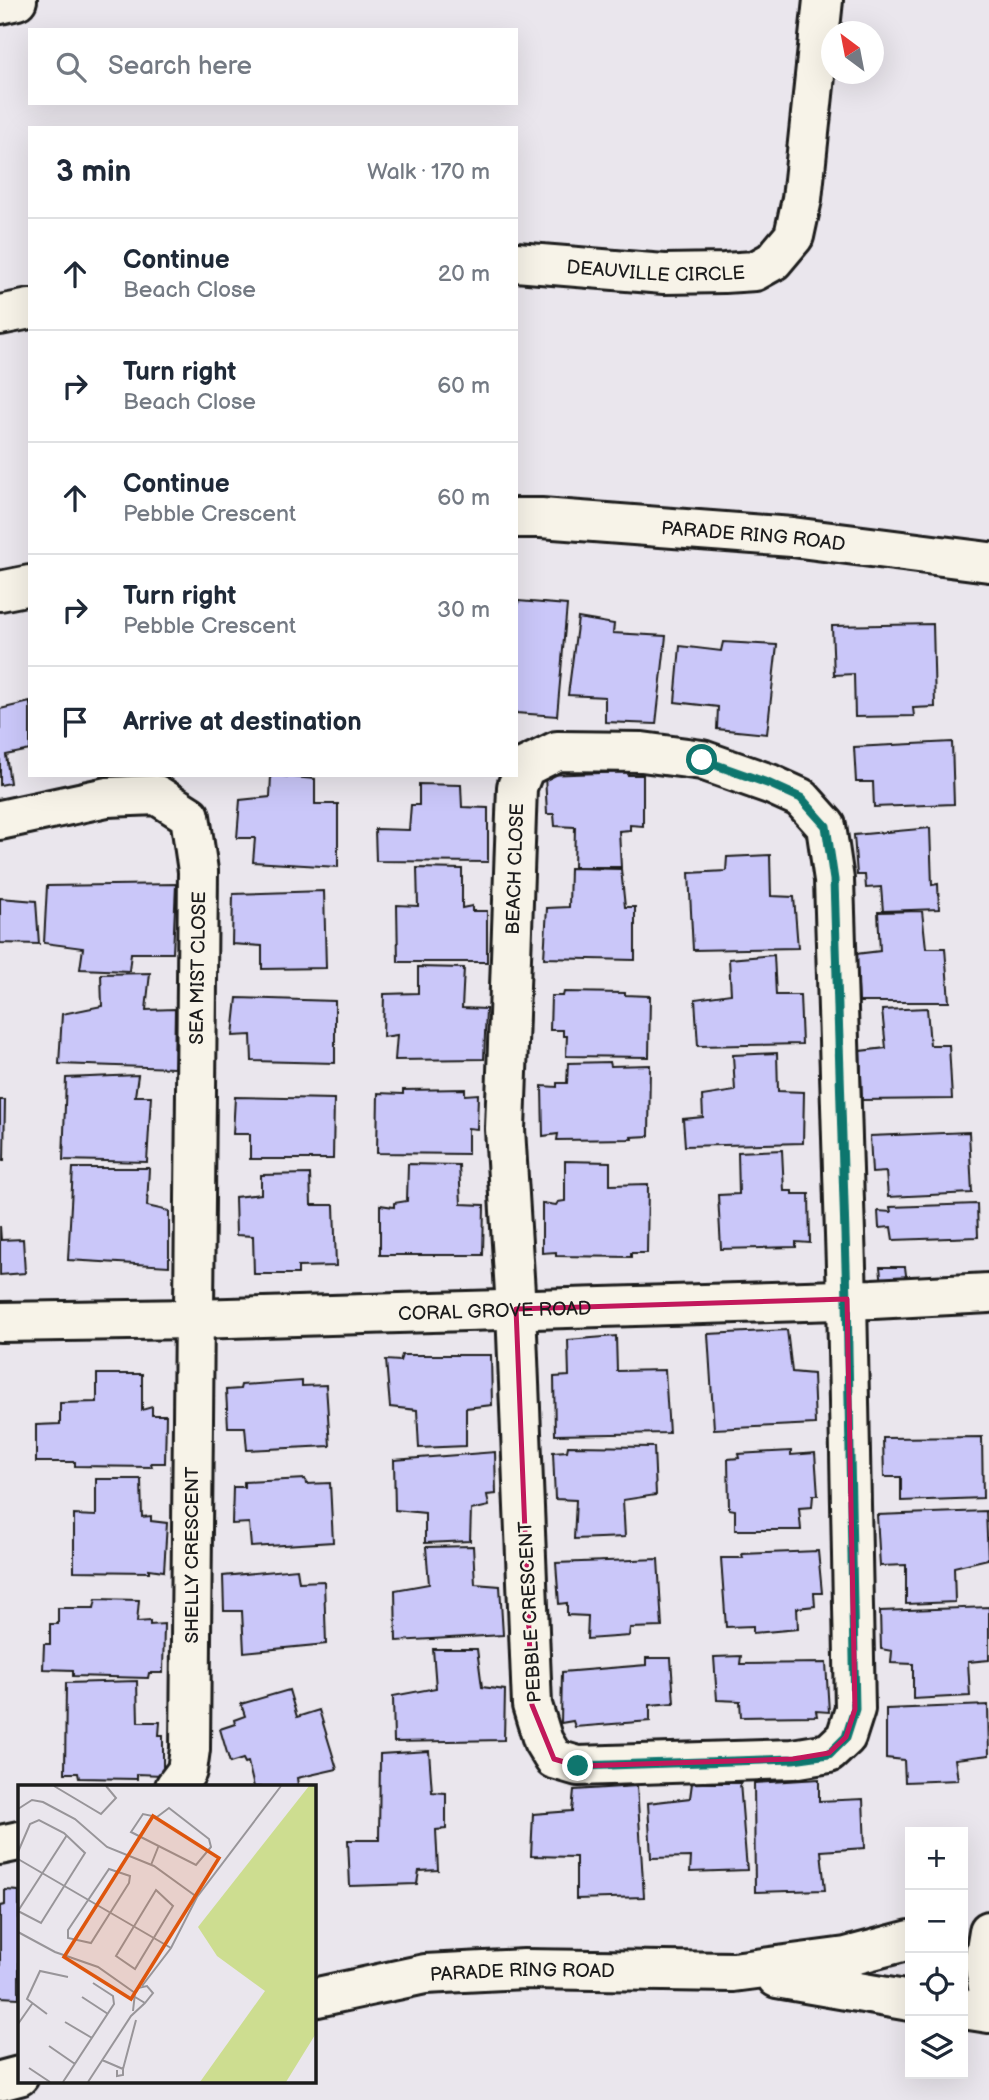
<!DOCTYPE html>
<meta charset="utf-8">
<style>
:root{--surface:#fff;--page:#f6f6f7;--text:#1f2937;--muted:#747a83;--line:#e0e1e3}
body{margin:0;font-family:"Balsamiq Sans",sans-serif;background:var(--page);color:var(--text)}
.controls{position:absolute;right:21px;bottom:21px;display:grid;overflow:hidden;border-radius:0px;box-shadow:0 7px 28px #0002}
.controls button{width:63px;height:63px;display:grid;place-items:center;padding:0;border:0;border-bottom:2px solid var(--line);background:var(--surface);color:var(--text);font:35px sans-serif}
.compass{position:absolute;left:821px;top:21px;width:63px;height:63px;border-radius:50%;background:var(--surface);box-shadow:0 7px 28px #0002;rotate:328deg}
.stop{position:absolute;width:21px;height:21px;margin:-16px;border:5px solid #0f766e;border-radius:50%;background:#fff}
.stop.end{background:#0f766e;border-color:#fff;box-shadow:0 2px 7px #0008}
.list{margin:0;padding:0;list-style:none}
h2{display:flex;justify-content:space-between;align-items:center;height:91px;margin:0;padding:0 28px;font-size:30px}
h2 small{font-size:23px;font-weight:400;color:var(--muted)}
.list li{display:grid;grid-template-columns:46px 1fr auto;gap:21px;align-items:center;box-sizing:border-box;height:112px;padding:0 28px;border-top:2px solid var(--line)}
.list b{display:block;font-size:26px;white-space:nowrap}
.list p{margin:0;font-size:23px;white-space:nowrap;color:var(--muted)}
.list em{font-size:23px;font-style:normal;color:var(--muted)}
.icon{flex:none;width:38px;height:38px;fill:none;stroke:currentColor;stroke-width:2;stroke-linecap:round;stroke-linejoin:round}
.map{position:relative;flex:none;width:989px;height:2100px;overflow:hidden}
.search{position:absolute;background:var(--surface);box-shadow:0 7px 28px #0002;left:28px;top:28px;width:490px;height:77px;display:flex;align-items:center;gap:18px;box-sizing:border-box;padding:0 24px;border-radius:0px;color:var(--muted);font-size:26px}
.panel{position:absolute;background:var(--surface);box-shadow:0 7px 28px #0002;left:28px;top:126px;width:490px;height:651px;border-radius:0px}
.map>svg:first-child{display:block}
.building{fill:#cac7f9;stroke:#1c1c1c;stroke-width:2}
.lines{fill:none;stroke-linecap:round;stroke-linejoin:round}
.street-casing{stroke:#1c1c1c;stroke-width:44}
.street{stroke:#f7f3e8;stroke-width:38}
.route{stroke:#0f766e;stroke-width:9}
.marked{fill:none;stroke:#c2185b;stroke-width:5;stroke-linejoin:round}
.labels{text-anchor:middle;stroke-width:5;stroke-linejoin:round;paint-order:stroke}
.street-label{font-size:19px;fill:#1c1c1c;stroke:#f7f3e8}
.inset-road{fill:none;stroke:#989599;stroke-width:2}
.view{fill:#de560d;fill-opacity:0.15;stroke:#de560d;stroke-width:3.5}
.inset-edge{fill:none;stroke:#1c1c1c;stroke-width:3.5}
</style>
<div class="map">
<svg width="989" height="2100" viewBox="0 0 989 2100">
<rect width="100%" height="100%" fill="#eae6ed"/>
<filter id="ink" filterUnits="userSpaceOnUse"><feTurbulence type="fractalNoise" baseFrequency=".0143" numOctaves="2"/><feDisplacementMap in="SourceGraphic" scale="14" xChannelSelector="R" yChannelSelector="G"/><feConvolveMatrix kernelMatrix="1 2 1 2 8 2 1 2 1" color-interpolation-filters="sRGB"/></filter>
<g filter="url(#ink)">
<path class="building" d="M518,601L567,605L557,716L516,713V613Z
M578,618L614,624L613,633L666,636L656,724L605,722V697L568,695Z
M933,624L935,707L913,708L914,716L855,717L854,674L834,675L832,626Z
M723,642L777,645L767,734L717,729L718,707L675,702L680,646L721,651Z
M30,702V750L6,755L10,783L0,785V709Z
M952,742L954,804L874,807L873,782H856L854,747Z
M629,772L628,775H643V826L630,825V830L619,831L621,867H574L575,827L555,826L554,814H547L545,775Z
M271,775L315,779V804H338V867L253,862L255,838H237L240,800L270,797Z
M419,784L461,785L462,807L488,808V862L376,861L375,829L409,830L411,805H419Z
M930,828L932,885L938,884L939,909L883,911L881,887L866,888L865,875H857L854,835Z
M770,855L771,896L794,897L798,948L693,950L689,873L726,871L727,857Z
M417,868L462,869V908L472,906V911H487V962H398L397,905L418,906Z
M570,868L621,869L625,907H635V960L544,958L547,908L569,907Z
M176,884L173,953H131L129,971L80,969L83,948L44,943L47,886Z
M324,891L326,968L262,969V946L232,944L233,894Z
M0,898L36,901L39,944L0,943Z
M922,911L926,948H945L949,1002H859L856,954L880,951L878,912Z
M774,955L776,995H800L802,1044L698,1046L695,999L731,994L729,959Z
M418,967L464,968L462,1008L486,1009L484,1059L395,1060L397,1035L383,1037L384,994L418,993Z
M150,973L146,1010L175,1009L174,1068L59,1064L62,1014L102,1006L101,974Z
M564,992L625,993V995L650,996L649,1057L566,1056L567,1036H563V1030H550L551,996H563Z
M237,998L335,1001V1063L252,1061L251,1035L233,1036Z
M927,1008L930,1045H949L952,1099L862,1100L860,1051L886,1048L882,1010Z
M777,1053L778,1091L804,1092L803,1143L685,1146L683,1119L703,1117L702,1096L735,1091L733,1055Z
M610,1062L611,1066L650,1065L649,1136L631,1137L632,1139L557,1140L558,1134L543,1136L542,1086L557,1087V1083H567L568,1063Z
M138,1075L135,1096H151L147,1162L63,1160L66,1078Z
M465,1089V1095L478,1094L477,1129L468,1128V1154L377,1153L378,1093L403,1094V1090Z
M235,1097L334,1099L333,1159H250V1134H233Z
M0,1100H5L4,1160H0Z
M969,1132L972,1193L888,1197L886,1172L872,1173L870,1136Z
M782,1150L784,1191H792V1194H809L810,1243L796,1242V1247L721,1249L718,1195L739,1194L738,1152Z
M565,1161L610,1162V1185L648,1184L647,1253H631V1257L556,1256V1252L542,1253V1203L556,1205L558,1202L565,1201Z
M408,1164L459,1165L461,1204L484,1205L483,1255H380V1205L394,1207V1203L407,1201Z
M73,1168H149L147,1206L169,1211V1266L68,1260Z
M310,1174L311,1205H334L336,1266L298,1267V1274H254L253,1236L236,1235L235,1197L261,1194V1175Z
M977,1204L978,1237L893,1240L891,1227L879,1228L878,1211L891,1212L890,1207Z
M0,1226L1,1240L23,1239L25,1273L0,1275Z
M880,1267H905L907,1282L882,1284Z
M787,1330L792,1372L813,1374L815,1424L714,1429L708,1334Z
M616,1336L617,1371L665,1370L669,1433L555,1435L554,1377L569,1376L568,1340Z
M402,1355H491L492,1405L466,1408V1446L419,1448L417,1410L390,1407L386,1360L400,1361Z
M97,1374H142V1410L152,1407V1415H166L165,1463H151L152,1467L75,1466V1462H36V1425L60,1424V1403L97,1402Z
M302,1381V1386L326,1385L330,1446L247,1450L245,1427H228L226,1390L240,1389L241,1385Z
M982,1437L983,1498L901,1501V1477H884L883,1438Z
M568,1446L654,1447L656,1495L623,1500L625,1537L574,1539L576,1500L555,1499L553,1452L567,1451Z
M791,1451V1455L815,1453L818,1495H813L812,1507L799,1508L801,1530H735V1510L729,1509L728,1459L739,1458L738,1454Z
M495,1452L496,1494L487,1495L489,1506L471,1510L470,1541L425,1543V1513L395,1510L394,1460Z
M96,1479H141L142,1517L151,1516V1521L167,1523L164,1571L149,1569V1572L74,1571V1515L96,1516Z
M305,1479L306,1484L330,1483L333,1542L251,1547L249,1523L232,1524L233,1487H244V1482Z
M986,1511L988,1559L954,1567L955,1602L906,1604V1565L880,1566L877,1515Z
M473,1546L475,1584L500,1586L503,1635L396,1641L395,1590L429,1584L426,1547Z
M818,1551L822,1593H814L815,1606L797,1608L798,1629L753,1633V1626L726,1627L721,1558H743L742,1554Z
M658,1559L662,1627L630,1628L629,1636L587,1639L588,1616L567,1615V1603L559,1604L556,1563Z
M297,1569L299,1582L324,1581L326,1644L244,1652L242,1611H224L223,1576Z
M96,1599L139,1600L137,1622L150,1621V1625L164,1624L163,1673H149L148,1678L73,1676V1670L43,1669L44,1644H50V1624H58V1608H94Z
M989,1607V1660L968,1662L970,1696L913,1699V1664L891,1663L892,1651L881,1649L880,1611Z
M433,1649H477L482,1687L505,1690L504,1740L394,1742L393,1696L436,1688Z
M741,1656L740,1664L826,1663L829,1712L816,1711L817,1716L741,1717L740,1701L717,1700L714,1657Z
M646,1658H671L674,1703L650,1705V1721L575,1727L573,1721L561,1723L562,1672L646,1665Z
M137,1681L138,1722H160L159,1735H163V1775L137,1774V1779L79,1778L78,1773H65L66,1683Z
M289,1690L297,1717L319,1710L337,1769L297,1778L298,1785L292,1787H254L248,1762L245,1763L243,1759L230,1763L220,1729L235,1724L234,1720L245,1716L241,1704Z
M988,1705L989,1755L955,1759L958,1780L905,1782L904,1760L886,1758V1709Z
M429,1751L432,1792L446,1793V1829L436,1830L438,1870L419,1871L417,1884L350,1886L348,1840H379L380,1754Z
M819,1779V1801L863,1799L865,1848L821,1851L825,1890L755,1892L754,1783Z
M692,1783H740L747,1870L690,1872L691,1857L651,1858L648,1803L690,1798Z
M637,1786L644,1897L576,1899V1857L531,1856L533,1814L572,1811L574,1790Z
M5,1890L19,1891V1998L0,1997V1906L5,1905Z"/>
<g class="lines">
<defs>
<g id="street">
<path d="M0,4L17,0"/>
<path id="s1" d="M516,262L664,274L724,273L755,271L773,261L794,236L802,199L823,0"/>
<path d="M0,315L30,309"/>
<path id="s2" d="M516,518H541L792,537L989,562"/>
<path d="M0,591L30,585"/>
<path d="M557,751L642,752L702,760L770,784L801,798L826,826L834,880L847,1299L855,1709L846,1737L829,1753L793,1759L578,1766L554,1759L543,1741L532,1705L516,1309L505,1129L517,787L525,767Z"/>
<path d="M0,820L107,797L157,795L190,816L198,871L190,1749L187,1771L175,1787"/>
<path id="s3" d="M0,1322L193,1319L873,1299L989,1293"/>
<path d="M0,1845L19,1841"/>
<path d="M989,1931L984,1961L989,1993"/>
<path d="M777,1978L910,2001"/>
<path id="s4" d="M313,1998L425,1974L524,1969L733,1972L846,1957L910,1940"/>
<path d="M963,2009L989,2013"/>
<path d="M0,2081L19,2076"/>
</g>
</defs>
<use href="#street" class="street-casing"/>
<use href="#street" class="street"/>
</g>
</g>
<g class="lines" filter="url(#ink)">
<path class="route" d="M578,1766L793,1759L829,1754L846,1737L855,1709L847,1299L834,880L826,826L801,798L770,784L702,760"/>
</g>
<path class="marked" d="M847,1299L855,1709L846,1737L829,1753L793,1759L578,1766L554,1759L532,1705L516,1309Z"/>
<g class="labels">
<g class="street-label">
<text dy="7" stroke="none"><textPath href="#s1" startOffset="140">DEAUVILLE CIRCLE</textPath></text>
<text dy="7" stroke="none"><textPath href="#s2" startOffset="238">PARADE RING ROAD</textPath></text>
<text transform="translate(514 869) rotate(-88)" y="7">BEACH CLOSE</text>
<text transform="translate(197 968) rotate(-89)" y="7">SEA MIST CLOSE</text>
<text dy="7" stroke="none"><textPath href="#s3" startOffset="495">CORAL GROVE ROAD</textPath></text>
<text transform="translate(191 1555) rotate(-90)" y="7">SHELLY CRESCENT</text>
<text transform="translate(529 1612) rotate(-93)" y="7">PEBBLE CRESCENT</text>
<text dy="7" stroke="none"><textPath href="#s4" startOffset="212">PARADE RING ROAD</textPath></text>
</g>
</g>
<g transform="translate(18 1785)">
<rect width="298" height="298" fill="#eae6ed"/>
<path d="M291,1H298L297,250L268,297H182L247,206L199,171L180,142Z" fill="#cddd90"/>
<path class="inset-road" d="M36,1L83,29L98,13L88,1M151,23L191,54L193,62L178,80L113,47L125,29L139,32ZM0,24L14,15L25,17L57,34L89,62L136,81L179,112M0,67L12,39L21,35L46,48L67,68L23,138L0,126M0,74L153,163M133,80L141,60M91,84L112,91L111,98L73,158L50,153V145ZM138,105L155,121L117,184L98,171ZM0,126L49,50M0,147L37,167L80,182L117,208M124,201L153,163L179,112L263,1M64,212L90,229M115,226L117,208L120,203L129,201L135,208L127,218L117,212M29,229L9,214L22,186L50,192M47,237L74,253M0,239L14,219M31,261L57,279M84,275L105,284V290L99,291V285M11,283L32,297M105,284L118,235M45,297L96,219L95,211L75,198M70,297L113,231L127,218"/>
<path class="view" d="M135,31L201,73L113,214L46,172Z"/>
<rect width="298" height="298" class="inset-edge"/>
</g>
</svg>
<div class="controls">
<button>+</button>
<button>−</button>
<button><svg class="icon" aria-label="locate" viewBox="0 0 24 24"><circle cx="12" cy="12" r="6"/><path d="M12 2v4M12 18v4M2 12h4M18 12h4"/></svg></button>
<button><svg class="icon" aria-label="layers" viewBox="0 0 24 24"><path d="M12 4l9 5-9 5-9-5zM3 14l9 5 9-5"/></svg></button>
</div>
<svg class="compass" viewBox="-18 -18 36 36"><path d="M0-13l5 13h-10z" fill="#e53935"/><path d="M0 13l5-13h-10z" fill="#747a83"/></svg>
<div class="stop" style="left:702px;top:760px"></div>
<div class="stop end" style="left:578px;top:1766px"></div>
<div class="search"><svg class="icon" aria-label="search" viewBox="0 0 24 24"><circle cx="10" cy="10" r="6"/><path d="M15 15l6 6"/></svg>Search here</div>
<section class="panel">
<h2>3 min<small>Walk · 170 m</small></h2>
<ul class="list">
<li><svg class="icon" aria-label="ahead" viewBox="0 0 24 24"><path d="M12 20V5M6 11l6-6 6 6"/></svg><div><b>Continue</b><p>Beach Close</p></div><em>20 m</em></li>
<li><svg class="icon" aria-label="right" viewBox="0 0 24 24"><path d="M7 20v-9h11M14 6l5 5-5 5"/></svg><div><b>Turn right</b><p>Beach Close</p></div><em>60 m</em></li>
<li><svg class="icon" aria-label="ahead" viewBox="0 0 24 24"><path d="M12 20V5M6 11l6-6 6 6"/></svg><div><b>Continue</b><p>Pebble Crescent</p></div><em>60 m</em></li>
<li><svg class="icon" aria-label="right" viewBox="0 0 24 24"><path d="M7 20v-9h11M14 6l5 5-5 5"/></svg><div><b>Turn right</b><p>Pebble Crescent</p></div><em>30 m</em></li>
<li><svg class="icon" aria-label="arrive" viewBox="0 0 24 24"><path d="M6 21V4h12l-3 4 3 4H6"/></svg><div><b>Arrive at destination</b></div></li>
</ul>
</section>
</div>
